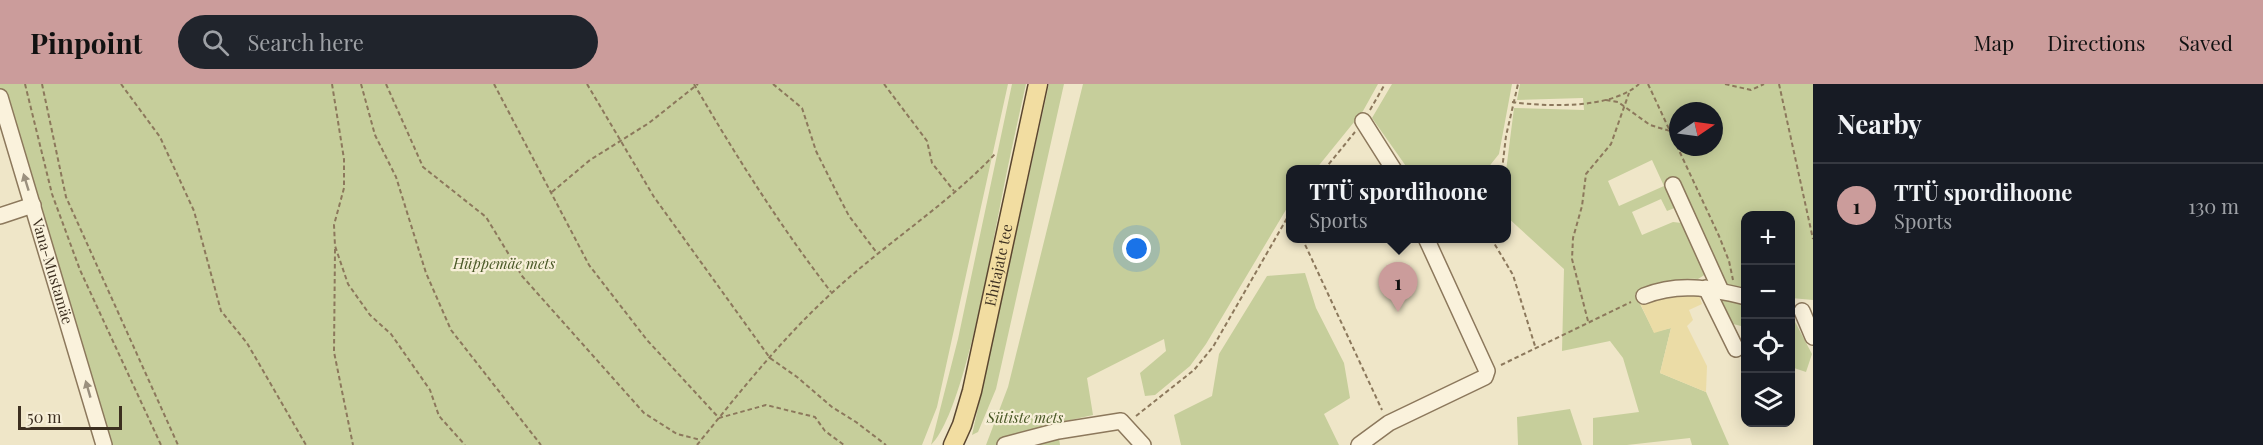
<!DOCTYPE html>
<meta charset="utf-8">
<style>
:root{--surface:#171b24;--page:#20242c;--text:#f1f3f6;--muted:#9ea1a6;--line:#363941;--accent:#cb9c9b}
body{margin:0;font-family:"Playfair Display",serif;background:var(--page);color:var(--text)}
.controls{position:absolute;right:18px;bottom:18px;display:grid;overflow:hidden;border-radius:12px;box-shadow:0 3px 15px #0003}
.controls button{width:54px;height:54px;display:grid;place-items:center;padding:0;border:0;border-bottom:2px solid var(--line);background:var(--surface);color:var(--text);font:30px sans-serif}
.compass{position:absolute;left:1669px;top:18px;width:54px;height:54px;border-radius:50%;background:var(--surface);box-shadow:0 3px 15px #0003;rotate:77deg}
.scale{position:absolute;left:18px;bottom:15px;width:104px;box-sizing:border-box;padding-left:6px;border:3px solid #3c2f20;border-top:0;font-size:16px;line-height:21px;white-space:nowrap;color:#3c2f20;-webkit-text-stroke:4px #f7efd8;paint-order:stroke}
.you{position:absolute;left:1137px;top:165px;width:21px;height:21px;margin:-15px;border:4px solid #fff;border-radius:50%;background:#1a73e8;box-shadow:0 0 0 9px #1a73e833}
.badge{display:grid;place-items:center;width:39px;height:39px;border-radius:50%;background:var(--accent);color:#111;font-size:20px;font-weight:700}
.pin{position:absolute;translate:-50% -50px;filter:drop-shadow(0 2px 3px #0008)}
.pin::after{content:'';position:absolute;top:32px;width:21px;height:18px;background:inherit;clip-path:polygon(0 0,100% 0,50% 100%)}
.popup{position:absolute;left:1286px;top:81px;width:225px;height:78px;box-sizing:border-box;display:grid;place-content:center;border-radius:12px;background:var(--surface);filter:drop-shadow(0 2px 4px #0005);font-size:20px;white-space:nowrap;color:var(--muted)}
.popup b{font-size:22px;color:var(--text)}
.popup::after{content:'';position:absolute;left:50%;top:100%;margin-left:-12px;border:12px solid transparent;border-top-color:var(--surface)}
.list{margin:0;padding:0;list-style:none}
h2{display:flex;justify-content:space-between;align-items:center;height:78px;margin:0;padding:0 24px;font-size:26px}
h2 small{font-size:20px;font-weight:400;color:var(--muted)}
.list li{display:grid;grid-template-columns:39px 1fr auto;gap:18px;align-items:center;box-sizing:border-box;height:84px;padding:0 24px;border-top:2px solid var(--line)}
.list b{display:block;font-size:22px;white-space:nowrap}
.list p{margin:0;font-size:20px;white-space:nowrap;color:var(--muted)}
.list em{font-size:20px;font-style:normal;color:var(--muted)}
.icon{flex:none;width:33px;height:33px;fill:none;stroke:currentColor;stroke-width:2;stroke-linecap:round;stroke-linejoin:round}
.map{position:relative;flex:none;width:1813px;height:361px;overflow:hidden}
header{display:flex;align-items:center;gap:36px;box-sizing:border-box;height:84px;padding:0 30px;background:var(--accent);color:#111}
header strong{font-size:28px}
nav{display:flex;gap:33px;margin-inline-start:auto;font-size:21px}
.search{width:420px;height:54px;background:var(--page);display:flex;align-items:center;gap:15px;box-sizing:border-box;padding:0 21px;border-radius:33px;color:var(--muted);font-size:22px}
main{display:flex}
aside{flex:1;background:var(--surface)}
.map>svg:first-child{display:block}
.green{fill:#c6ce9b;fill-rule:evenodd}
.sand{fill:#ebdca6}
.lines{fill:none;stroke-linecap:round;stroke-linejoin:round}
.minor-casing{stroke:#8c785c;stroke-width:18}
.major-casing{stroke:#5a4630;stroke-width:21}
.path{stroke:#8c785c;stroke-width:2;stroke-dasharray:4.5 3;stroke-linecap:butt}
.minor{stroke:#faf2dc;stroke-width:15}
.major{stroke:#f2dda1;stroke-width:18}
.oneway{fill:#9b907e}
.labels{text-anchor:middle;stroke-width:4.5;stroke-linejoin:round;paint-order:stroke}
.park-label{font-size:15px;font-style:italic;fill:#4a5927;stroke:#f7efd8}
.street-label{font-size:15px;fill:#3c2f20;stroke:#f7efd8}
</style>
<header>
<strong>Pinpoint</strong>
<div class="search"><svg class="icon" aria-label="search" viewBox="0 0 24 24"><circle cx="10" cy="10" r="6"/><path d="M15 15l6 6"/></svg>Search here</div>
<nav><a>Map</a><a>Directions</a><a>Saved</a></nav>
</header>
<main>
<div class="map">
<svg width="1813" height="361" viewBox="0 0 1813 361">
<rect width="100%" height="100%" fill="#efe6c8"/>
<path class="green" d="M0,0H1008L937,323L922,361H104L0,13Z
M1012,0H1026C1018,36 1010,71 1003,107C992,160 965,328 931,361L958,255Z
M1049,0H1064L996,305L978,348L972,351Z
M1083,0H1378L1363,27L1316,85L1290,86V119L1206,260L1190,282L1155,311L1145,312L1140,289L1166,267L1164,255L1087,294L1093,331L1057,339L1060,361H986L1008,303Z
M1392,0H1512L1499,70L1487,85H1408L1372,34Z
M1520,0H1813V216L1791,214L1790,132H1746L1745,205L1727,200L1720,193L1674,96L1665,100L1677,123L1667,127L1661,115L1632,128L1642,151L1673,138L1682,139L1706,190L1698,195C1675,193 1656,200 1635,210L1654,248L1671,244L1660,289L1706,308L1729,361H1692L1690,354L1627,361H1593V334L1639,328L1623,274L1610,257L1562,267L1564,185L1506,132V87L1514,24L1584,26L1583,14L1517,16ZM1678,27H1714V63H1678ZM1652,76L1664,102L1619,122L1608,97Z
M1305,189L1316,224L1344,279L1350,314L1324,330L1339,361H1181L1174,331L1212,312L1219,270L1267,192Z
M1717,212L1745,221V243L1733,240Z
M1791,235L1794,236L1812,270L1806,288L1791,283Z
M1570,325L1582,361H1518L1517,333Z"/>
<path class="sand" d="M1698,208L1702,220L1689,226L1693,236L1687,242L1707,282L1706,308L1660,289L1671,244L1654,249L1639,217Z"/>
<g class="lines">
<defs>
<g id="minor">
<path id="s1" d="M0,13L104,361"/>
<path d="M1363,37L1394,86"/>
<path d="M1673,101L1721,207"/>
<path d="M0,132L33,121"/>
<path d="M1706,204L1736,265"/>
<path d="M1644,212C1679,198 1709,204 1746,213"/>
<path d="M1802,227L1813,253"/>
<path d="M1005,361L1058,347L1121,337L1143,361"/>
<path d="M1359,361L1389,339L1485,293L1487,287L1426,154"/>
</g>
<g id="major">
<path id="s2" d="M953,361L962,341L972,307L1038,0"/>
</g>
</defs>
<use href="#minor" class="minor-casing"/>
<use href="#major" class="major-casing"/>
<path class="path" d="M25,0L52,110L80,186L161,361
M42,0L66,113L178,361
M121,0L160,53L194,127L221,227L247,259L306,361
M332,0L344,75V104L334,141L335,162L348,200L370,231L391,250L430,306L439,332L465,361
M361,0L375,51L396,93L426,189L451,246L541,361
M386,0L423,83L486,133L522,192L644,329L677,350L701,356
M494,0L589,181L647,256L719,334L766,321L815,333L825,347L844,361
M587,0L654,113L770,274L797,293L832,323L856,338L886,361
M694,0C736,72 780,142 831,208
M773,0L802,24L816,67L837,109L849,132L877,169
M884,0L927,57L932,79L954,107
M1648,0L1719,152L1729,177L1733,196
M1725,0L1751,6L1764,0
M1779,0L1813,155
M1606,16L1618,18L1650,41L1670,47
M1512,18C1547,23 1612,25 1639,0
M1370,26L1385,0
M1324,86L1355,48
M1502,86L1506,52L1518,0
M552,108L590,76L649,39L698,0
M1302,154L1382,326
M1491,154L1513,191L1535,262
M335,165L334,268L353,361
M1588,237L1572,175L1573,154L1582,122L1586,90L1611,60L1629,9
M1501,281L1631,218
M1136,332L1194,286L1213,263L1290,129
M697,361C740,308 783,253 834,207C886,159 947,121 995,70"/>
<use href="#minor" class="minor"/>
<use href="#major" class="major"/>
</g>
<defs><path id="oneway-solid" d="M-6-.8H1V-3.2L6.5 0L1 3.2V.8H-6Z" transform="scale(1.5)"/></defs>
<g class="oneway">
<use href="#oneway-solid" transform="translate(26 98) rotate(-107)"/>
<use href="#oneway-solid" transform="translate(88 305) rotate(-106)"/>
</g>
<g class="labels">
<g class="park-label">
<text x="504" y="185">Hüppemäe mets</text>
<text x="1025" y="339">Sütiste mets</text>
</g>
<g class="street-label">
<text dy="5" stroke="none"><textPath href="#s2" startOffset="186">Ehitajate tee</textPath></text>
<text dy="5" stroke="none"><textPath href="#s1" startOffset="182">Vana-Mustamäe</textPath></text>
</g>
</g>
</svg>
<div class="controls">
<button>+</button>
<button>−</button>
<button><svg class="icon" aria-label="locate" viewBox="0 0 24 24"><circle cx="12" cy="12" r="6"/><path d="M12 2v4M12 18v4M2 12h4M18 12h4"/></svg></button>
<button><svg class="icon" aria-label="layers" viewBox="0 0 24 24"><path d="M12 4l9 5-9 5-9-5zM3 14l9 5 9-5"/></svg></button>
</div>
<svg class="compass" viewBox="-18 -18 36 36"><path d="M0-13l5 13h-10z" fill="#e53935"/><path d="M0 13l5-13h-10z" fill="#9ea1a6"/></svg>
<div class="scale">50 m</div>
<div class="you"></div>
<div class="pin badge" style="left:1398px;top:228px">1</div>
<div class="popup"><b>TTÜ spordihoone</b>Sports</div>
</div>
<aside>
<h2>Nearby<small></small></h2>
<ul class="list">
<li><span class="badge">1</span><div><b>TTÜ spordihoone</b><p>Sports</p></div><em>130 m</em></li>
</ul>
</aside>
</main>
